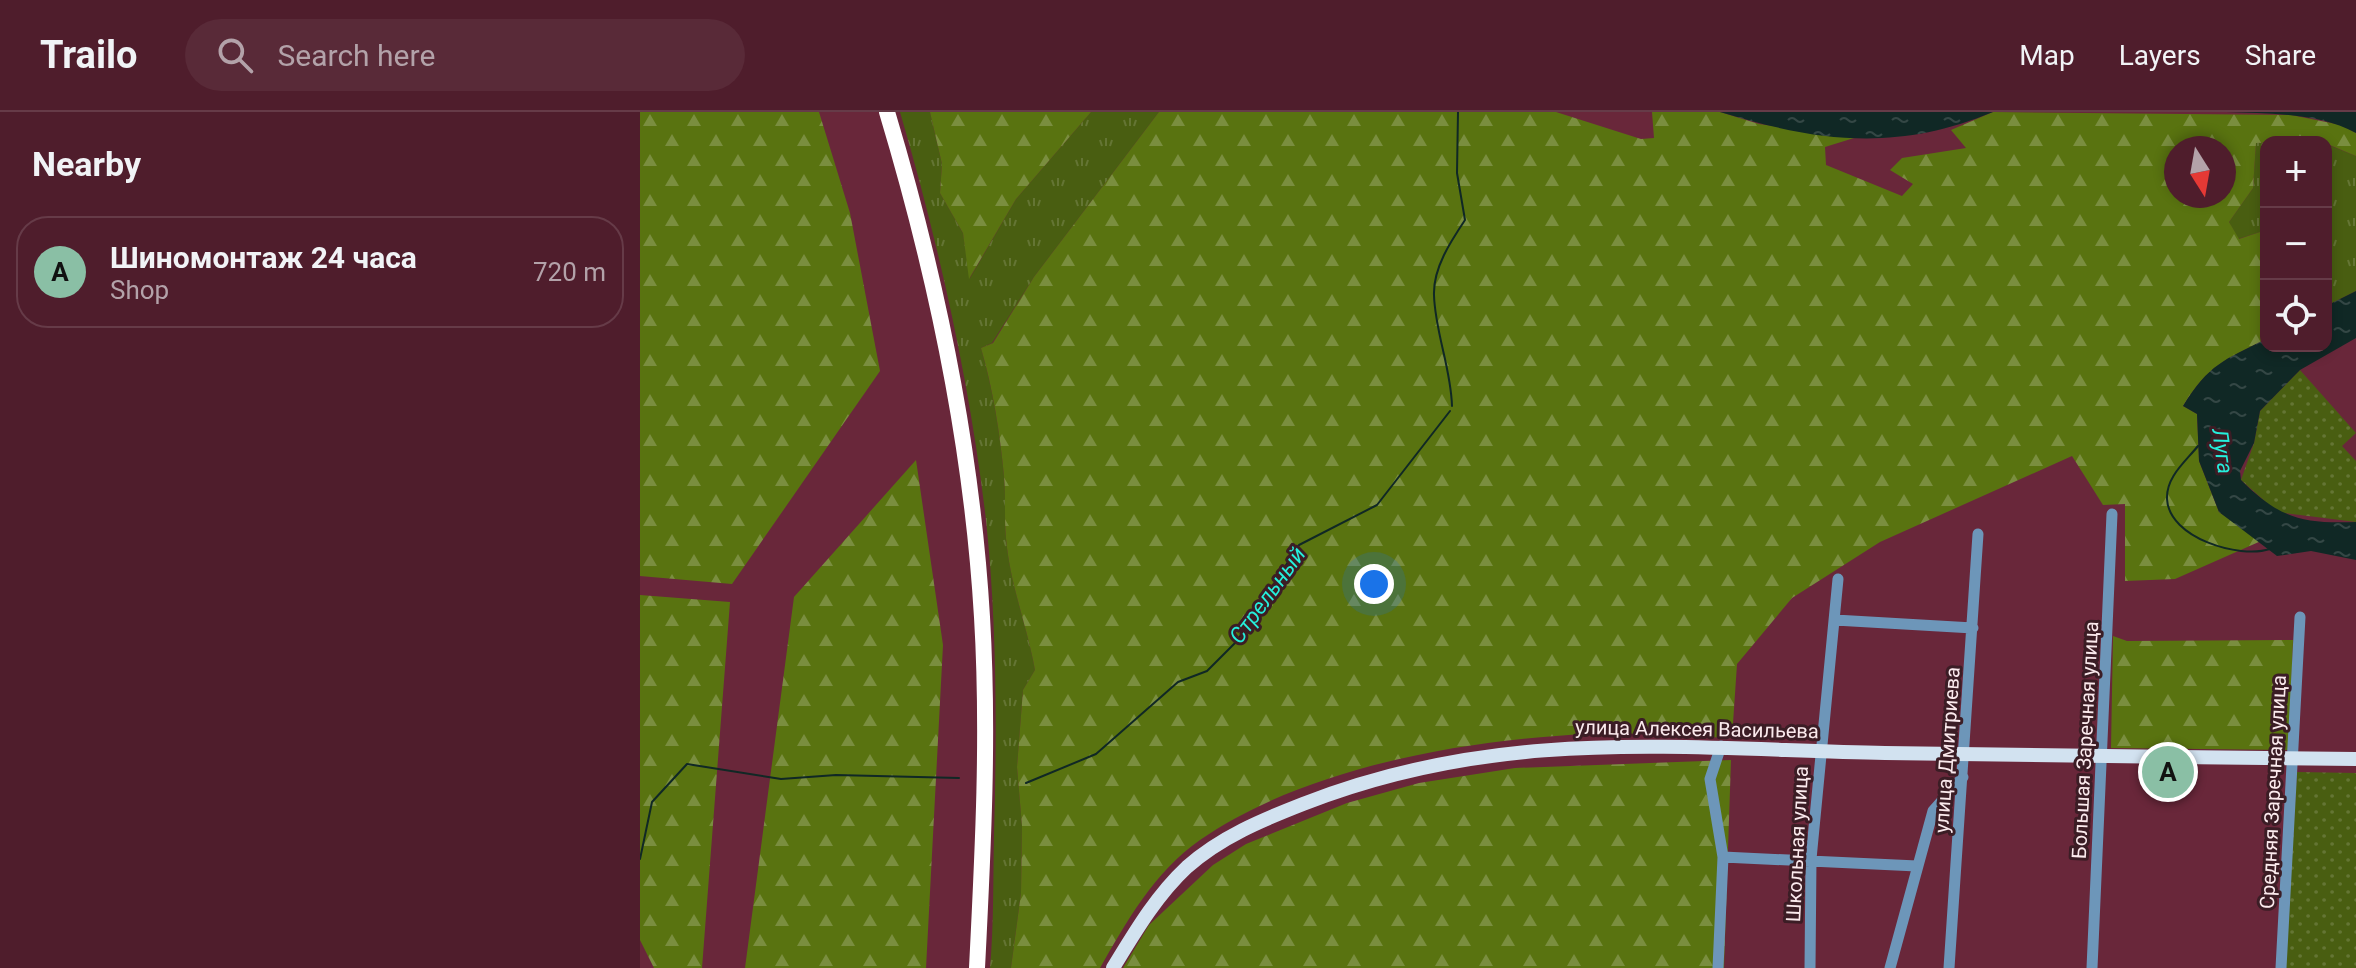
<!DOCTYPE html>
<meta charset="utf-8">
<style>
:root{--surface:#4f1d2c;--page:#592a38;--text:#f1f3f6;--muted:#b3a2a9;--line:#663b48;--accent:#8abfa5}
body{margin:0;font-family:Roboto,sans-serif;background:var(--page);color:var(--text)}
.controls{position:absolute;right:24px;top:24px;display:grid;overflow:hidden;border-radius:16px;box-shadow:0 4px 12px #0003}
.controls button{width:72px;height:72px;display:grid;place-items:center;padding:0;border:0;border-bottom:2px solid var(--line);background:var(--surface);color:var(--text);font:40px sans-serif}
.compass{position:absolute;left:1524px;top:24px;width:72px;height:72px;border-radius:50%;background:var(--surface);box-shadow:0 4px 12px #0003;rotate:169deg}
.you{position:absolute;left:734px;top:472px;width:28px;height:28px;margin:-20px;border:6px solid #fff;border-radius:50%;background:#1a73e8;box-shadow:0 0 0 12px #1a73e833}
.badge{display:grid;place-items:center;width:52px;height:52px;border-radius:50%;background:var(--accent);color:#111;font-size:26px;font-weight:700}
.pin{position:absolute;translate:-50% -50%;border:4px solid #fff;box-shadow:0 2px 8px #0006}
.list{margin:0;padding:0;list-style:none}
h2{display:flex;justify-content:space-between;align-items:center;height:104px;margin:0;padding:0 32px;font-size:34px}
h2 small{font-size:26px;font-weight:400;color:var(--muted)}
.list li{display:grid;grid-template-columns:52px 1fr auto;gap:24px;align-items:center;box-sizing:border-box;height:112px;margin:0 16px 16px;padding:0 16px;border:2px solid var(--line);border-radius:32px}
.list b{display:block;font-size:30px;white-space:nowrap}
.list p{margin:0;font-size:26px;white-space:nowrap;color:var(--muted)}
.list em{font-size:26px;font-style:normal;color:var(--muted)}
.icon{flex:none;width:44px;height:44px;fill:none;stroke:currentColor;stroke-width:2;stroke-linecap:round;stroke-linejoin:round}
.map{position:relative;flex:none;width:1716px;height:856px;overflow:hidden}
header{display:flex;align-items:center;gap:48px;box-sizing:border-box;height:112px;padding:0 40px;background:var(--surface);border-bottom:2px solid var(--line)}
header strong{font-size:38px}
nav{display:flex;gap:44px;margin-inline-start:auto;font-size:28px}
.search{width:560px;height:72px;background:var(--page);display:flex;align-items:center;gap:20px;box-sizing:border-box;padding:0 28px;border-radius:44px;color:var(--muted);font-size:30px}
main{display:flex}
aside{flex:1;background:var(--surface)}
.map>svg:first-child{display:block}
.grass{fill:url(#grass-tufts)}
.forest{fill:url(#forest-firs);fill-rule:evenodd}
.park{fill:url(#park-dots)}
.water{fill:url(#water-ripples)}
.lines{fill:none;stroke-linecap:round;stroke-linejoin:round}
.stream{stroke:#102825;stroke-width:2}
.minor{stroke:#6d96b9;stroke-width:11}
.major{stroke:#d2e2f0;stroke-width:14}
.highway{stroke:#fff;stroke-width:16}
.labels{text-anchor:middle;stroke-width:6;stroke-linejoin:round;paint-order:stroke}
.street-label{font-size:20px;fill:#fbeaed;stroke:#3b1d25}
.water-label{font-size:22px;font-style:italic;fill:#25efdc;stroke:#3b1d25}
</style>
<header>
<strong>Trailo</strong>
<div class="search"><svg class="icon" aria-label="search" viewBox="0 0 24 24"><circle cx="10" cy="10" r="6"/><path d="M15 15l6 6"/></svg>Search here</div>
<nav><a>Map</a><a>Layers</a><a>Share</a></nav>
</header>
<main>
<aside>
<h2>Nearby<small></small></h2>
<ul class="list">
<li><span class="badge">A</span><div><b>Шиномонтаж 24 часа</b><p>Shop</p></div><em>720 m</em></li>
</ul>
</aside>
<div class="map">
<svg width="1716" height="856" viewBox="0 0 1716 856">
<defs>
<pattern id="grass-tufts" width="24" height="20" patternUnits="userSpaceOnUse" patternTransform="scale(2)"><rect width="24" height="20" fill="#495e11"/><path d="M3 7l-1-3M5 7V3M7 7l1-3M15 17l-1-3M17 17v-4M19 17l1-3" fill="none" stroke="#647534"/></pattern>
<pattern id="forest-firs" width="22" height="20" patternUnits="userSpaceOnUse" patternTransform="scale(2)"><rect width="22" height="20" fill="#597310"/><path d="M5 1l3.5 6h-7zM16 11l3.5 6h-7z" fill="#7a8e3f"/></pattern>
<pattern id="park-dots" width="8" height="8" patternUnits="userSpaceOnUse" patternTransform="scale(2)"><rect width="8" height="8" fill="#495e11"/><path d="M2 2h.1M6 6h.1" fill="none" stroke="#647534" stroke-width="1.8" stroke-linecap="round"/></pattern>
<pattern id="water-ripples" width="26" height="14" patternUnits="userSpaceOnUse" patternTransform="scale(2)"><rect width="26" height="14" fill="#102825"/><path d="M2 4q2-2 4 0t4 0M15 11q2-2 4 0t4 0" fill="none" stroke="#344745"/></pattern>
</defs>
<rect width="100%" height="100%" fill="#69273a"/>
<path class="grass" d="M260,0H290L302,52L300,81L323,121L330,166L376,87L451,0H519L394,165L352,231L341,236C353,278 360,321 364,364C366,385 364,406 366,426C370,473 387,513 395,558L383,578L377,655L382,714L381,781L371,856H350C354,812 353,767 354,723C357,618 357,512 346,408C330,271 299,133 260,0Z
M1616,31H1626V113L1623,119L1598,127L1589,110L1613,76Z
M1686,32L1716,44V179L1686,194Z"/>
<path class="forest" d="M0,0H179L210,101L240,259L92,472L0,464Z
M290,0H451L376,87L329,167L323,121L300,81L302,52Z
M519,0H916L1001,27L1014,26L1012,0H1080L1119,12L1214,26L1185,35L1186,53L1262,84L1273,72L1250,58L1262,46L1326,36L1311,18L1353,0L1651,3L1701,13L1716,21V44L1680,29L1616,31L1613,76L1589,110L1599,127L1623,119L1626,113V227C1585,248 1569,252 1543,294L1557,302L1559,349L1579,400L1621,429L1535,467L1485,469V392L1463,393L1432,344L1240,430L1152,486L1097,552L1092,626C1044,624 995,620 947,622C822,628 664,656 560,728C514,760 487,809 460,856H371L381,781L382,714L377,655L383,578L395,558C387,513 370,473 366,426C364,406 366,385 364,364C360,321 353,277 341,236L353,231L394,165ZM1536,36H1584V84H1536Z
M276,348L303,533L286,856H105L154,485Z
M0,483L90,490L62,856H14L0,828Z
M1473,524L1487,529L1653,528L1649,638L1471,636Z
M1091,648L1084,856H483L509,813L573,753L606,732L707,691L779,671L875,656Z"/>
<path class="park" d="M1660,258L1716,321L1702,334L1716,349V410L1637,400L1601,368L1614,331L1620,299Z
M1657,660L1716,661V856H1645Z"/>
<path class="water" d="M1080,0H1353C1257,40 1178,30 1080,0Z
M1586,0H1716V21C1677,0 1629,2 1586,0Z
M1716,179V226L1660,258L1620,299L1614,331L1600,359L1601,368C1639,406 1662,412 1716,410V448L1671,439L1637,444L1579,400L1559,349L1557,302L1543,294C1569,252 1584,248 1626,227V234H1686V194Z"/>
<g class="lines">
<path class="stream" d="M812,294C811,256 795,220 794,183C793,156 811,129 825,108L817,61L818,0
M1558,334C1545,350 1526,365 1527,387C1529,426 1599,447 1630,437
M386,671L456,642L538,570L567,559L597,529L659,433L737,393L810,299
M0,747L12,690L47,652L141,667L196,663L319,666"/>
<path class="minor" d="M1195,508L1333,516
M1083,745L1277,754
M1078,856L1083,745L1070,667L1081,634
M1170,856L1171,747L1198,467
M1250,856L1293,699L1323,665
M1309,856L1338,422
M1452,856L1472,402
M1641,856L1660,505"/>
<path class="major" d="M473,856C495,820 516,784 547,755C581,725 622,708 663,692C862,614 1039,637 1245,641C1402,644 1559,645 1716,647"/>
<path class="highway" d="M247,0C296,163 332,335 342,505C349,622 343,739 337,856"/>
</g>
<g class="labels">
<g class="street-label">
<text transform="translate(1057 617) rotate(1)" y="7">улица Алексея Васильева</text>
<text transform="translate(1445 628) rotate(-87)" y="7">Большая Заречная улица</text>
<text transform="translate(1307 638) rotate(-86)" y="7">улица Дмитриева</text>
<text transform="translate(1633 680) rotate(-87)" y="7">Средняя Заречная улица</text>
<text transform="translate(1157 732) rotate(-87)" y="7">Школьная улица</text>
</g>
<g class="water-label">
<text transform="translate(1583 339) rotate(82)" y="8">Луга</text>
<text transform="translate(627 483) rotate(-54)" y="8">Стрельный</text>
</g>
</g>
</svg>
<div class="controls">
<button>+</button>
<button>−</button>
<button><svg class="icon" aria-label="locate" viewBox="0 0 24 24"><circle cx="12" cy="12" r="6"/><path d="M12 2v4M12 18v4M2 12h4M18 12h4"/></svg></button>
</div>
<svg class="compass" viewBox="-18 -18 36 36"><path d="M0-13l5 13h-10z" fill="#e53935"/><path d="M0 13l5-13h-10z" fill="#b3a2a9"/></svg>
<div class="you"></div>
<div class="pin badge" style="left:1528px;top:660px">A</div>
</div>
</main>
